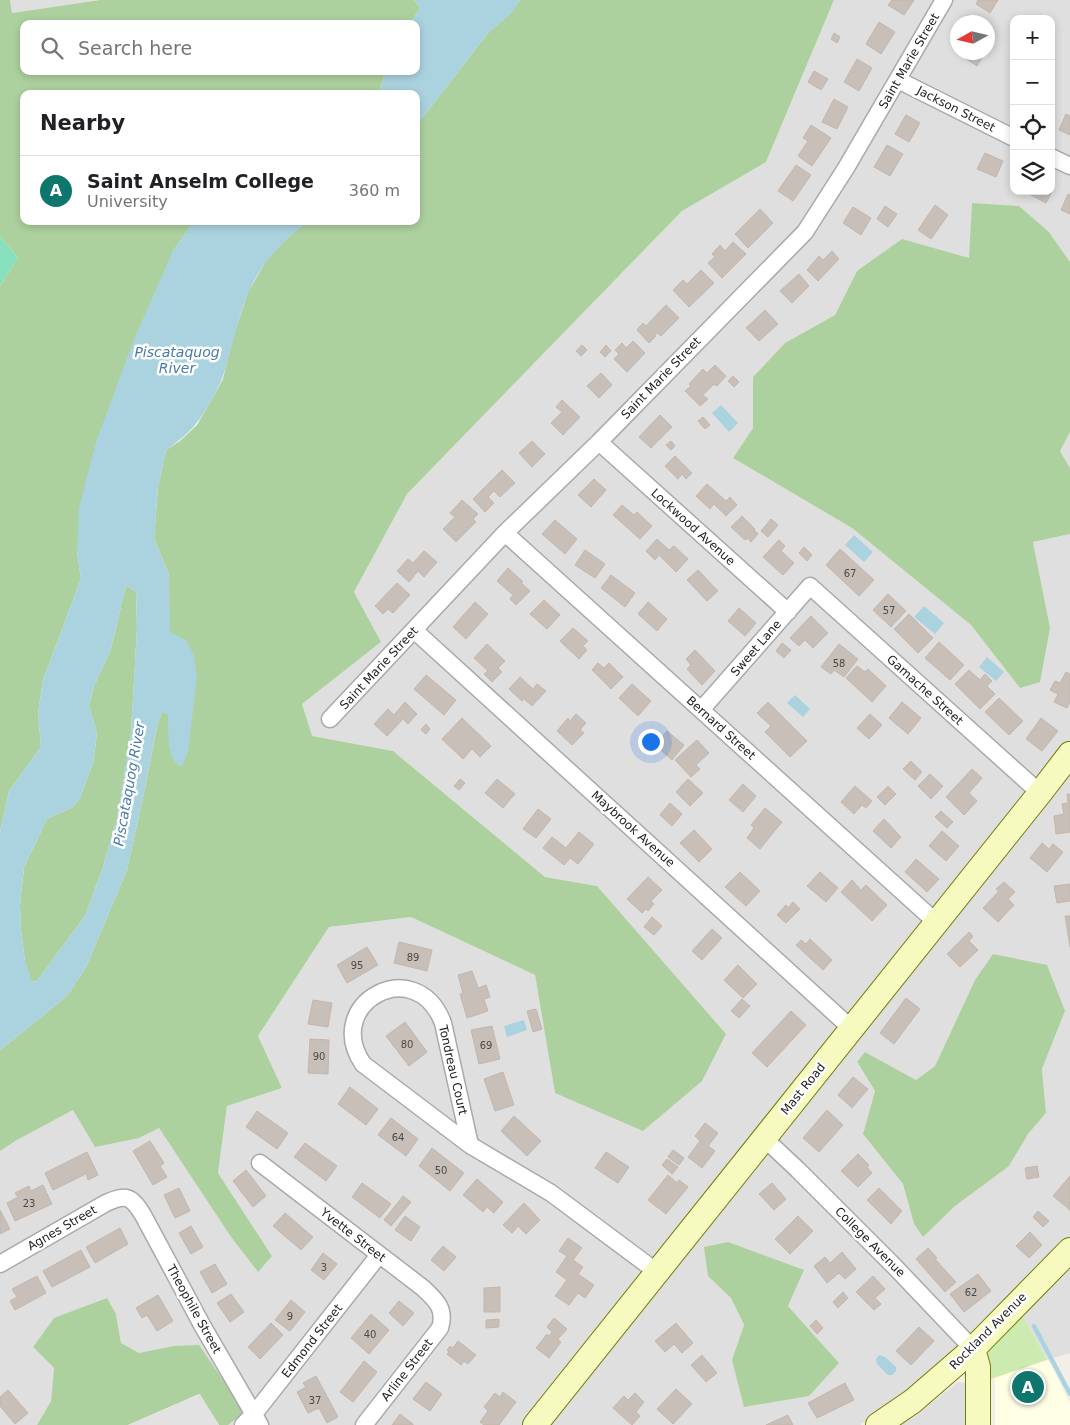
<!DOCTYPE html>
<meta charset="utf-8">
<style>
:root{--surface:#fff;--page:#f2f2f2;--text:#202124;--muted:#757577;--line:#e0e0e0;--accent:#0f766e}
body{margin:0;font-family:"DejaVu Sans",sans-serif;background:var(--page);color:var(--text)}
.controls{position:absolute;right:15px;top:15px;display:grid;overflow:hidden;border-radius:10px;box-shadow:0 2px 8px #0003}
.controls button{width:45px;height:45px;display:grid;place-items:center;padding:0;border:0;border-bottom:1px solid var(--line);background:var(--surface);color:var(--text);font:25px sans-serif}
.compass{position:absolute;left:950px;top:15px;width:45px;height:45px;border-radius:50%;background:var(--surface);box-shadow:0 2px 8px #0003;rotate:262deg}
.you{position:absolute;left:650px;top:741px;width:18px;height:18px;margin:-12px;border:4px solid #fff;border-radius:50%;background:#1a73e8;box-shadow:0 0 0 8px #1a73e833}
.badge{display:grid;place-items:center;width:32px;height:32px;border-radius:50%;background:var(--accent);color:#fff;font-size:16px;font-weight:700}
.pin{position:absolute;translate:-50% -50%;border:2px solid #fff;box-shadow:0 1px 5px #0006}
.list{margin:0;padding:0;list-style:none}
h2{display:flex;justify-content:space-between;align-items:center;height:65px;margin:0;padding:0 20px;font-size:21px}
h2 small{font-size:16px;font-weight:400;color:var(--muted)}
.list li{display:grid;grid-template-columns:32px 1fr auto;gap:15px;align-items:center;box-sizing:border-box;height:70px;padding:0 20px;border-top:1px solid var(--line)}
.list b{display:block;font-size:19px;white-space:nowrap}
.list p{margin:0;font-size:16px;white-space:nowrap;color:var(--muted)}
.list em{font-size:16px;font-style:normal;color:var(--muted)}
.icon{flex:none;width:28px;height:28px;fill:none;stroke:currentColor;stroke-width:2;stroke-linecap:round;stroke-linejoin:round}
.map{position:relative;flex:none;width:1070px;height:1425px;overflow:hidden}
.search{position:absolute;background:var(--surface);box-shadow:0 2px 8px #0003;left:20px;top:20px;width:400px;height:55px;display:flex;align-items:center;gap:12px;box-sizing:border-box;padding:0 18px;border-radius:10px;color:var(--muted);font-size:19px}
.panel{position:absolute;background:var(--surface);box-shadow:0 2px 8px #0003;left:20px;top:90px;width:400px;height:135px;border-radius:10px}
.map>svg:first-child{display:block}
.residential{fill:#e0dfdf;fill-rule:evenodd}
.education{fill:#ffffe5}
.grass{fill:#cdebb0}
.forest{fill:#add19e}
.pitch{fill:#88e0be}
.parking{fill:#e2e2e2}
.water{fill:#aad3df;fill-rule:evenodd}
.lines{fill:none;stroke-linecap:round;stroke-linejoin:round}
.stream{stroke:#aad3df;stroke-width:4.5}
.building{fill:#c7bfb8;stroke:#c4b6ab}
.street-casing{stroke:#a9a9a9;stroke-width:19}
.secondary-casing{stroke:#707d05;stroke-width:26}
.street{stroke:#fff;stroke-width:16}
.secondary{stroke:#f7fabf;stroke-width:24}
.labels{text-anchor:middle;stroke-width:5;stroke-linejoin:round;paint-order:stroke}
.number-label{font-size:10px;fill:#4b4948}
.street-label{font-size:12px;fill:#222;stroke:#fff}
.water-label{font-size:14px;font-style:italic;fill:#4a7aab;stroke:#fff}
</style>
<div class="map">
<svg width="1070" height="1425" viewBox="0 0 1070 1425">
<rect width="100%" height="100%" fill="#f2efe9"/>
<path class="residential" d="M10,0H100L12,13Z
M834,0H1070V262L1049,232L969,258L857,271L835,315L785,343L753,377V428L733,458L852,528L971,625L1020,688L1050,628L1033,542L1070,534V1353L1047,1360L1023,1316L988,1346L927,1378L860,1425H228L245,1412L173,1346L139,1353L121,1343L116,1314L33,1347L54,1368L51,1401L37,1425H0V1151L17,1140L73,1110L139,1138L159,1128L231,1237L257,1271L272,1256L218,1173L227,1106L282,1088L258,1036L329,927L411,917L535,975L555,1093L597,886L545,877L393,751L311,736L302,704L381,642L354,592L407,494L682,211L766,162ZM1014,19H1051V191H1014ZM958,22H988V52H958ZM975,980L1065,1011L1042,1069L1046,1113L1028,1134L923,1237L914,1224L903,1184L863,1134L875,1091L857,1063L865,1052L916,1080L935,1066ZM804,1270L788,1306L839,1363L732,1360L744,1326L731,1298Z
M1070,432V468L1060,451Z
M958,1382L966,1383L968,1403V1425H899L914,1417Z"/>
<path class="education" d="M1023,1321L1053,1369L1070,1404V1425H995V1345Z"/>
<path class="grass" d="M1023,1316L1047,1360L988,1380V1346Z"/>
<path class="forest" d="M0,0H10L12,13L100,0H414L420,8L410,24H24V71H386L378,94H24V221H194L173,251L77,552L81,579L43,680L38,713L41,747L9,791L0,832V286L18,258L0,236Z
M520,0H834L766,162L682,211L407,494L354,592L381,642L302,704L312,736L393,751L545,877L597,886L726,1034L702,1081L643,1131L555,1093L535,975L411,917L329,927L258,1036L282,1088L227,1106L218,1173L272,1256L258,1272L231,1237L159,1128L139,1138L95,1147L73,1110L17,1140L0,1151V1050L67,996L86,967L127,870L144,793L158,722L162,713H168L170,749L169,575L154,538L158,487L166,450L180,441L197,425L208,406L223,379L232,341L248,292L268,258L292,233L309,221H416V126L488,33L511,13Z
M972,203L1019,206L1049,232L1070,262V432L1060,451L1070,468V534L1033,542L1050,628L1040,682L1020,688L971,625L852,528L733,458L753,428V377L785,343L835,315L857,271L902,239L969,258Z
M126,585L136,592L137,628L131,733L118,815L102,870L85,916L37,981L31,982L25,961L21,929L20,905L24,867L47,819L73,807L80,798L93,763L97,733L89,706L94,686L111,649Z
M993,954L1047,965L1065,1011L1042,1069L1046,1113L1028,1134L1009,1166L955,1206L923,1237L914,1224L903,1184L863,1134L875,1091L857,1062L865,1052L916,1080L935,1066L975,980Z
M728,1242L804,1270L788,1306L839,1363L809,1396L744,1407L732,1360L744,1325L731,1298L708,1276L704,1247Z
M107,1298L116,1314L121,1343L139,1353L173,1346L199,1345L245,1412L228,1425H219L199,1394L128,1425H37L51,1401L54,1368L33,1347L54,1318Z"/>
<path class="pitch" d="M0,236L18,258L0,286Z"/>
<path class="parking" d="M200,1394L219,1425H128Z"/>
<path class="water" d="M414,0H520L512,13L488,33L416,126V94H378L386,71H416V24H410L420,8Z
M194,221H309C283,240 261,263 248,293C237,320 232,349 223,376C221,383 216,390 213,397C199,423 190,433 166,450L158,487L154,538L169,575L170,632L186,640L193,653L197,676L188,752L182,767C165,760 169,729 168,714L162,713L158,722L144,793L127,870L86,967L67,996L0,1050V832L9,791L41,747L38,713L43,680L81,579L77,552L79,508L96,442L135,337L173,251ZM126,585L136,592L137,628L131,732L118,815L102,870L85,916L37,981L32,982L25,961L21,929L20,905L24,867L47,819L73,807L80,798L93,763L97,733L89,706L94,686L111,649Z
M721,405L738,423L729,432L712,413Z
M854,535L873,552L864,562L845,545Z
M924,606L944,623L935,634L914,617Z
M987,657L1004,672L996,681L979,667Z
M795,695L810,709L803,717L787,703Z
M524,1020L527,1030L507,1037L504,1026Z
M879,1355L885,1357L896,1367V1371L892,1375H888L877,1364L876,1359Z"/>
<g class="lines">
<path class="stream" d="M1034,1326L1070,1394"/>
</g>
<path class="building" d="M892,0H914L904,15L888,5Z
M978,0H998L990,13L976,4Z
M968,15L981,22H963Z
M879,22L895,32L881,54L866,44Z
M834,33L840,37L837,43L831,39Z
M965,52H985L977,66L963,57Z
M857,59L872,68L859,91L844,82Z
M814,71L828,79L821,90L808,82Z
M834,99L848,107L837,129L822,122Z
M1066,114L1070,116V135L1059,130Z
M906,115L920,123L909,142L895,134Z
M811,125L831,138L812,166L798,156L808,141L803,138Z
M887,145L903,154L890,176L874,167Z
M985,153L1003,161L996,177L977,169Z
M796,165L811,175L793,201L778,191Z
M1051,187L1054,188L1046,203L1029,194L1030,191H1051Z
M1068,194L1070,195V214L1061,210Z
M935,205L948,215L931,239L918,230Z
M885,206L897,214L888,227L877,219Z
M853,207L871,218L861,235L843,223Z
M760,209L773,223L748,248L735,234Z
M733,242L746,254L722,278L708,263L715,257L712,254L720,245L725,251Z
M832,251L839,259L818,281L807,270L819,256L823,260Z
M701,270L714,283L689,307L673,290L683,280L687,284Z
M799,274L809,286L792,303L780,291Z
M666,305L679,318L661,336L657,333L654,335L656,336L649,343L637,330L643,323L646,326Z
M765,310L778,324L759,341L746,328Z
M633,341L645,353L627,372L614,359L619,354L615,350L622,343L626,348Z
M582,345L587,350L581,356L576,351Z
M606,345L611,351L605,357L600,352Z
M715,365L726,376L717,386L714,384L703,395L708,399L700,406L685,391L691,386L689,384L703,369L707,373Z
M601,373L612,385L599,398L587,386Z
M733,376L739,382L734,387L728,381Z
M562,400L580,417L563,435L551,423L562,412L556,407Z
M660,415L672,427L651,448L639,437Z
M703,417L710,425L705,429L698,421Z
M532,441L545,454L532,467L519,453Z
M671,441L675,446L671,450L666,445Z
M675,456L692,473L686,479L682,474L678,479L665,466Z
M502,470L515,483L500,497L494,491L488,497L494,503L485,512L473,499Z
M594,479L606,490L591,507L578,495Z
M707,484L726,501L730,497L737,505L726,516L714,504L710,509L696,496Z
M462,500L478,514L473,519L476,522L456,542L443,529L455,517L450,513Z
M622,505L634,515L637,512L652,526L640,539L613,515Z
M742,516L755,529L754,530L758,534L751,542L748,538L745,540L731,527Z
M771,519L778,525L768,537L761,531Z
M555,520L577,539L565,554L542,534Z
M657,539L669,550L674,546L688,559L676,572L659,555L655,560L646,551Z
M779,540L785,546L781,551L794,563L783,575L763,557Z
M804,547L812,555L807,561L799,553Z
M840,549L874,580L859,596L826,565Z
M585,550L605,564L595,578L575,565Z
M424,551L437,562L424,577L418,571L409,582L397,571L408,559L413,563Z
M508,568L523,582L521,583L530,591L516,605L510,599L513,595L497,581Z
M698,570L718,591L707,601L687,580Z
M611,575L635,593L625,607L601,588Z
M397,583L410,595L393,613L388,609L383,614L375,606Z
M888,594L906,611L891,627L873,610Z
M544,600L560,615L547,629L530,614Z
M475,602L488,614L466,639L453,627Z
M648,602L667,619L657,631L638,614Z
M739,608L756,623L745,636L728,621Z
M909,614L933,638L918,653L894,629Z
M811,616L828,633L813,648L805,640L799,646L790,638Z
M573,628L588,641L583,646L587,650L579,659L560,641Z
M939,642L964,665L950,680L925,658Z
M782,643L791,650L784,658L776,651Z
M487,644L505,661L498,668L502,672L492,682L484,674L488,671L474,658Z
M839,644L858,659L844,677L834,670L831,674L821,667Z
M695,650L715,671L702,685L687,669L691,665L686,659Z
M598,663L604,668L609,663L623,677L611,689L592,670Z
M857,666L865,672L868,669L886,686L872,702L846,678Z
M969,670L980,680L985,674L992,681L987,686L995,694L980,709L955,684Z
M1066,672L1070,674V702L1067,708L1054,702L1058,694L1050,690L1055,681L1060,683Z
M426,675L456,700L444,715L414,689Z
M520,677L533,689L537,684L546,691L532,706L524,699L522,701L509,689Z
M632,684L651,701L638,716L619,698Z
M999,698L1023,721L1009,735L985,712Z
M405,702L417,714L408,724L403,719L387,736L374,724L388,709L394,715Z
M768,702L807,741L790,757L765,732L771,726L757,713Z
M902,702L921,718L908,734L889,718Z
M576,714L586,723L580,730L584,733L572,745L557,731L568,718L570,721Z
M870,714L882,725L869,739L857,728Z
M462,718L491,746L480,757L472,749L463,759L442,739Z
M1041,718L1058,731L1042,751L1026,739Z
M426,724L430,729L426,734L421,730Z
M667,731L684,745L672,760L655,745Z
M697,740L709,753L696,765L700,769L691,777L675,760Z
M911,761L922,772L915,780L903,769Z
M972,769L982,778L969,793L977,801L964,815L946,797Z
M930,774L943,786L931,799L918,786Z
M460,779L465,783L459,790L454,786Z
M497,779L515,794L503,808L485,793Z
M688,779L703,793L690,806L676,792Z
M743,784L756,796L743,812L729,800Z
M855,786L872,801L866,808L862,805L854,814L841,802Z
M888,786L896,794L885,805L877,797Z
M1067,794H1070V832L1056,834L1054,816L1064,814L1062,804L1068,803Z
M670,803L682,814L672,826L660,815Z
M765,808L782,822L760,849L747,838L754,828L751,825Z
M538,809L551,819L536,838L523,829Z
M941,811L953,822L947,828L935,817Z
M884,819L901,837L891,848L873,831Z
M694,830L712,849L699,862L680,843Z
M942,831L959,846L946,861L929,846Z
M579,832L594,844L578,864L570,858L564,865L543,848L552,837L566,848Z
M1042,843L1049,849L1053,844L1063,852L1047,872L1030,858Z
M916,859L939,879L927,892L905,872Z
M740,872L760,891L746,906L725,887Z
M820,872L838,888L826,902L807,886Z
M648,877L662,890L651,901L654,904L648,911L646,909L642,913L627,899Z
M852,880L861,890L866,885L887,905L872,921L841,892Z
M1004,882L1015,892L1008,899L1014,905L998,922L983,908L999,891L996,889Z
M1070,884V901L1057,903L1054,886Z
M793,902L800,909L786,923L777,915L786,905L788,908Z
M1065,916H1070V947Z
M652,917L662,926L654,935L644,927Z
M712,929L722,938L702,960L692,951Z
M969,932L973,936L969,941L978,950L960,967L947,954Z
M810,939L832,960L823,970L796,945L801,940L806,944Z
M399,942L432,950L427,971L394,963Z
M367,947L378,965L347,983L337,965Z
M738,965L757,984L743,998L724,980Z
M472,971L478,988L486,985L490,997L484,999L488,1011L467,1018L460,994L463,993L458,975Z
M906,998L920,1009L894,1044L880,1033Z
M742,999L750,1006L739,1018L731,1011Z
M313,1000L332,1003L328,1027L308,1024Z
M536,1009L542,1029L533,1032L527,1011Z
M791,1011L806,1025L767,1067L752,1053Z
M405,1022L427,1052L409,1066L386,1036Z
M492,1026L500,1059L479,1064L471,1030Z
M310,1039L329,1040L328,1074L308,1073Z
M503,1072L514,1105L495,1111L484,1079Z
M853,1077L868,1089L852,1108L838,1095Z
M350,1087L378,1109L366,1125L338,1104Z
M827,1110L843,1125L819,1152L803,1138Z
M257,1111L288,1133L277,1149L246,1127Z
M514,1116L541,1141L527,1156L501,1131Z
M391,1118L418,1139L406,1156L378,1135Z
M705,1123L718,1133L708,1146L715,1151L702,1168L688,1157L700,1141L695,1136Z
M150,1141L164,1163L160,1166L167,1177L153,1185L133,1151Z
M305,1143L337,1166L326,1181L294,1157Z
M432,1148L464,1173L450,1191L419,1166Z
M673,1150L684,1158L679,1165L668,1157Z
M87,1152L98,1175L88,1180L86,1174L53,1190L45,1173Z
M606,1152L629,1167L618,1183L595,1168Z
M858,1154L869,1165L867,1167L872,1173L858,1187L841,1171Z
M667,1159L678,1167L672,1174L662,1165Z
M1037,1166L1039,1177L1027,1179L1025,1168Z
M246,1170L266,1196L253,1207L233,1181Z
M668,1175L677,1183L679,1180L688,1187L666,1214L648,1200Z
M1070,1176V1210L1053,1196Z
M477,1179L503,1202L494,1213L487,1207L483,1212L463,1195Z
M362,1183L391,1204L380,1218L352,1197Z
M772,1183L786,1199L774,1210L759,1194Z
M43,1185L52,1204L15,1221L7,1203L18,1197L15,1193L29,1186L31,1191Z
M179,1188L190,1211L175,1218L164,1195Z
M879,1188L902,1211L891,1224L867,1200Z
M403,1196L411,1202L391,1226L384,1220Z
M524,1203L540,1220L526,1234L518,1226L512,1233L503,1225Z
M0,1210L10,1229L0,1234Z
M1038,1211L1049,1221L1043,1227L1033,1217Z
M285,1213L313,1237L301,1250L273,1226Z
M405,1216L420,1227L411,1241L395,1230Z
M798,1216L813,1231L790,1254L775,1239Z
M191,1226L203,1247L191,1254L179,1233Z
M120,1228L128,1244L95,1263L86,1247Z
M1030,1232L1042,1245L1029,1258L1016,1246Z
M568,1238L582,1248L573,1260L583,1267L578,1274L594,1285L585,1298L578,1293L569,1305L555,1296L567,1280L556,1272L567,1256L559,1251Z
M443,1246L456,1257L444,1271L431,1260Z
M928,1248L937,1258L935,1259L956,1282L945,1292L916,1259Z
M81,1250L90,1267L52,1287L43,1271Z
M842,1252L856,1269L845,1279L839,1273L827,1283L814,1266L825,1257L830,1263Z
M323,1253L337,1264L324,1280L311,1270Z
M215,1264L227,1284L212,1293L200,1272Z
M978,1274L991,1291L964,1312L950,1294Z
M37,1276L46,1293L15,1310L10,1301L17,1297L12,1289Z
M873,1276L885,1289L875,1298L881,1304L874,1310L856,1292Z
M500,1287V1312H484V1288Z
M843,1292L848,1298L838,1308L833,1302Z
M231,1294L244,1312L230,1322L217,1303Z
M158,1295L173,1321L157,1331L147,1315L142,1318L136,1308Z
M291,1300L305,1312L290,1331L275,1320Z
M399,1301L414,1313L403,1326L389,1313Z
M371,1314L389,1330L369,1354L351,1338Z
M554,1318L567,1329L558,1339L561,1342L549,1358L536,1348L547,1334L549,1336L552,1332L547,1327Z
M499,1319V1327L486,1328V1320Z
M816,1320L823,1328L817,1334L810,1326Z
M271,1323L283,1335L260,1359L248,1347Z
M676,1323L693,1343L682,1353L674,1344L665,1352L655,1341Z
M919,1327L934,1341L911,1365L896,1351Z
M458,1341L476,1355L468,1364L464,1361L461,1365L447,1354L449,1352L447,1350L450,1346L453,1348Z
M702,1355L717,1373L706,1382L691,1365Z
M364,1361L377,1372L353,1402L340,1392Z
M316,1376L338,1417L327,1423L319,1408L308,1413L297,1392L306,1387L303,1383Z
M426,1382L442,1394L430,1411L413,1399Z
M845,1383L854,1400L817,1418L808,1403Z
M676,1389L692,1404L673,1424L657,1409Z
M8,1390L28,1413L15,1424L0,1406V1397Z
M503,1392L516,1402L499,1425H484L480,1422L488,1411L484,1407L495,1393L500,1397Z
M635,1393L644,1402L636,1412L640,1416L632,1425L613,1408L624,1396L628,1400Z
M400,1414L413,1424V1425H392Z
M788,1415L793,1425H766Z"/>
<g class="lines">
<defs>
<path id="street" d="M898,80L1014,138
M1051,157L1070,166
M599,442L788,612
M505,533L937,923
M414,630L852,1029
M701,710L810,586L1040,793
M330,719L505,533L599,442L805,232L846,168L944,0
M764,1138L798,1170L894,1266L973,1349
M470,1145L443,1023C416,952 322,1003 363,1064L470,1145L551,1193L657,1272
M260,1163L423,1288C436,1300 446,1309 440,1328L364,1425
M0,1264L106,1203C127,1194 131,1196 143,1215L202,1325L260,1425
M243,1425L254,1414L379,1255"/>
<path id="secondary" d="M973,1349L978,1367V1425
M535,1425L1040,793L1070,754
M878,1425L913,1401L973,1349L1070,1250"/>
</defs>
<use href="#street" class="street-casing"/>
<use href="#secondary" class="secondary-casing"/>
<use href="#street" class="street"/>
<use href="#secondary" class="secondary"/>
</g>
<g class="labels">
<g class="number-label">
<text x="850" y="577">67</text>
<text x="889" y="614">57</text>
<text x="839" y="667">58</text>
<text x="413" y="961">89</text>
<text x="357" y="969">95</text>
<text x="407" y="1048">80</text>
<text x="486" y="1049">69</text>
<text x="319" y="1060">90</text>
<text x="398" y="1141">64</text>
<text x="441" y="1174">50</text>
<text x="29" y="1207">23</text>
<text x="324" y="1271">3</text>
<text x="971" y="1296">62</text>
<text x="290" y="1320">9</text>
<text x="370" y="1338">40</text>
<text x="315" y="1404">37</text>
</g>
<g class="street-label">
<text transform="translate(909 61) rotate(-60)" y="4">Saint Marie Street</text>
<text transform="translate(956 109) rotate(27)" y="4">Jackson Street</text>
<text transform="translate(661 378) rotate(-46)" y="4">Saint Marie Street</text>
<text transform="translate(693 527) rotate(42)" y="4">Lockwood Avenue</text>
<text transform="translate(756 648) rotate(-49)" y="4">Sweet Lane</text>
<text transform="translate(379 668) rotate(-47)" y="4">Saint Marie Street</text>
<text transform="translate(925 690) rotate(42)" y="4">Gamache Street</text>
<text transform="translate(721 728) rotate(42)" y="4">Bernard Street</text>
<text transform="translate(633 829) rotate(42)" y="4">Maybrook Avenue</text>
<text transform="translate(453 1070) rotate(77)" y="4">Tondreau Court</text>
<text transform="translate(803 1089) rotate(-51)" y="4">Mast Road</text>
<text transform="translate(62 1228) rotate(-30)" y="4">Agnes Street</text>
<text transform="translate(353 1235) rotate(38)" y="4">Yvette Street</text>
<text transform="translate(870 1242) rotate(45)" y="4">College Avenue</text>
<text transform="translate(194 1309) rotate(61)" y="4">Theophile Street</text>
<text transform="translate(988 1331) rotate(-45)" y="4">Rockland Avenue</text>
<text transform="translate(312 1341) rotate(-52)" y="4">Edmond Street</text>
<text transform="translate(407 1370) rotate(-52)" y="4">Arline Street</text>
</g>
<g class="water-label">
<text x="177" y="357">Piscataquog<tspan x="177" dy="16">River</tspan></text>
<text transform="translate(129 784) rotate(-80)" y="5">Piscataquog River</text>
</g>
</g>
</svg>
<div class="controls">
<button>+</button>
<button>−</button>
<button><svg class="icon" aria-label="locate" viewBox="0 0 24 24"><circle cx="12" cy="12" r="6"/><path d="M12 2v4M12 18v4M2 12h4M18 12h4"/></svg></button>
<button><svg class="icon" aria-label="layers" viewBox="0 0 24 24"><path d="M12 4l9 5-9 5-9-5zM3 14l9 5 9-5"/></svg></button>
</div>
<svg class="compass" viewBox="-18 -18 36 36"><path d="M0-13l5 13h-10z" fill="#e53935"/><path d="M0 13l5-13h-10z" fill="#757577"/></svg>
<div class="you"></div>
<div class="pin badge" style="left:1028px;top:1387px">A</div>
<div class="search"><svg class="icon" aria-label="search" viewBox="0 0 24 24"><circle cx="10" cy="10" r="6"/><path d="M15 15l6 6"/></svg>Search here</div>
<section class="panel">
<h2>Nearby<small></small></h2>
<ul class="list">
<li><span class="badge">A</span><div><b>Saint Anselm College</b><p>University</p></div><em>360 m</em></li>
</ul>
</section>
</div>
